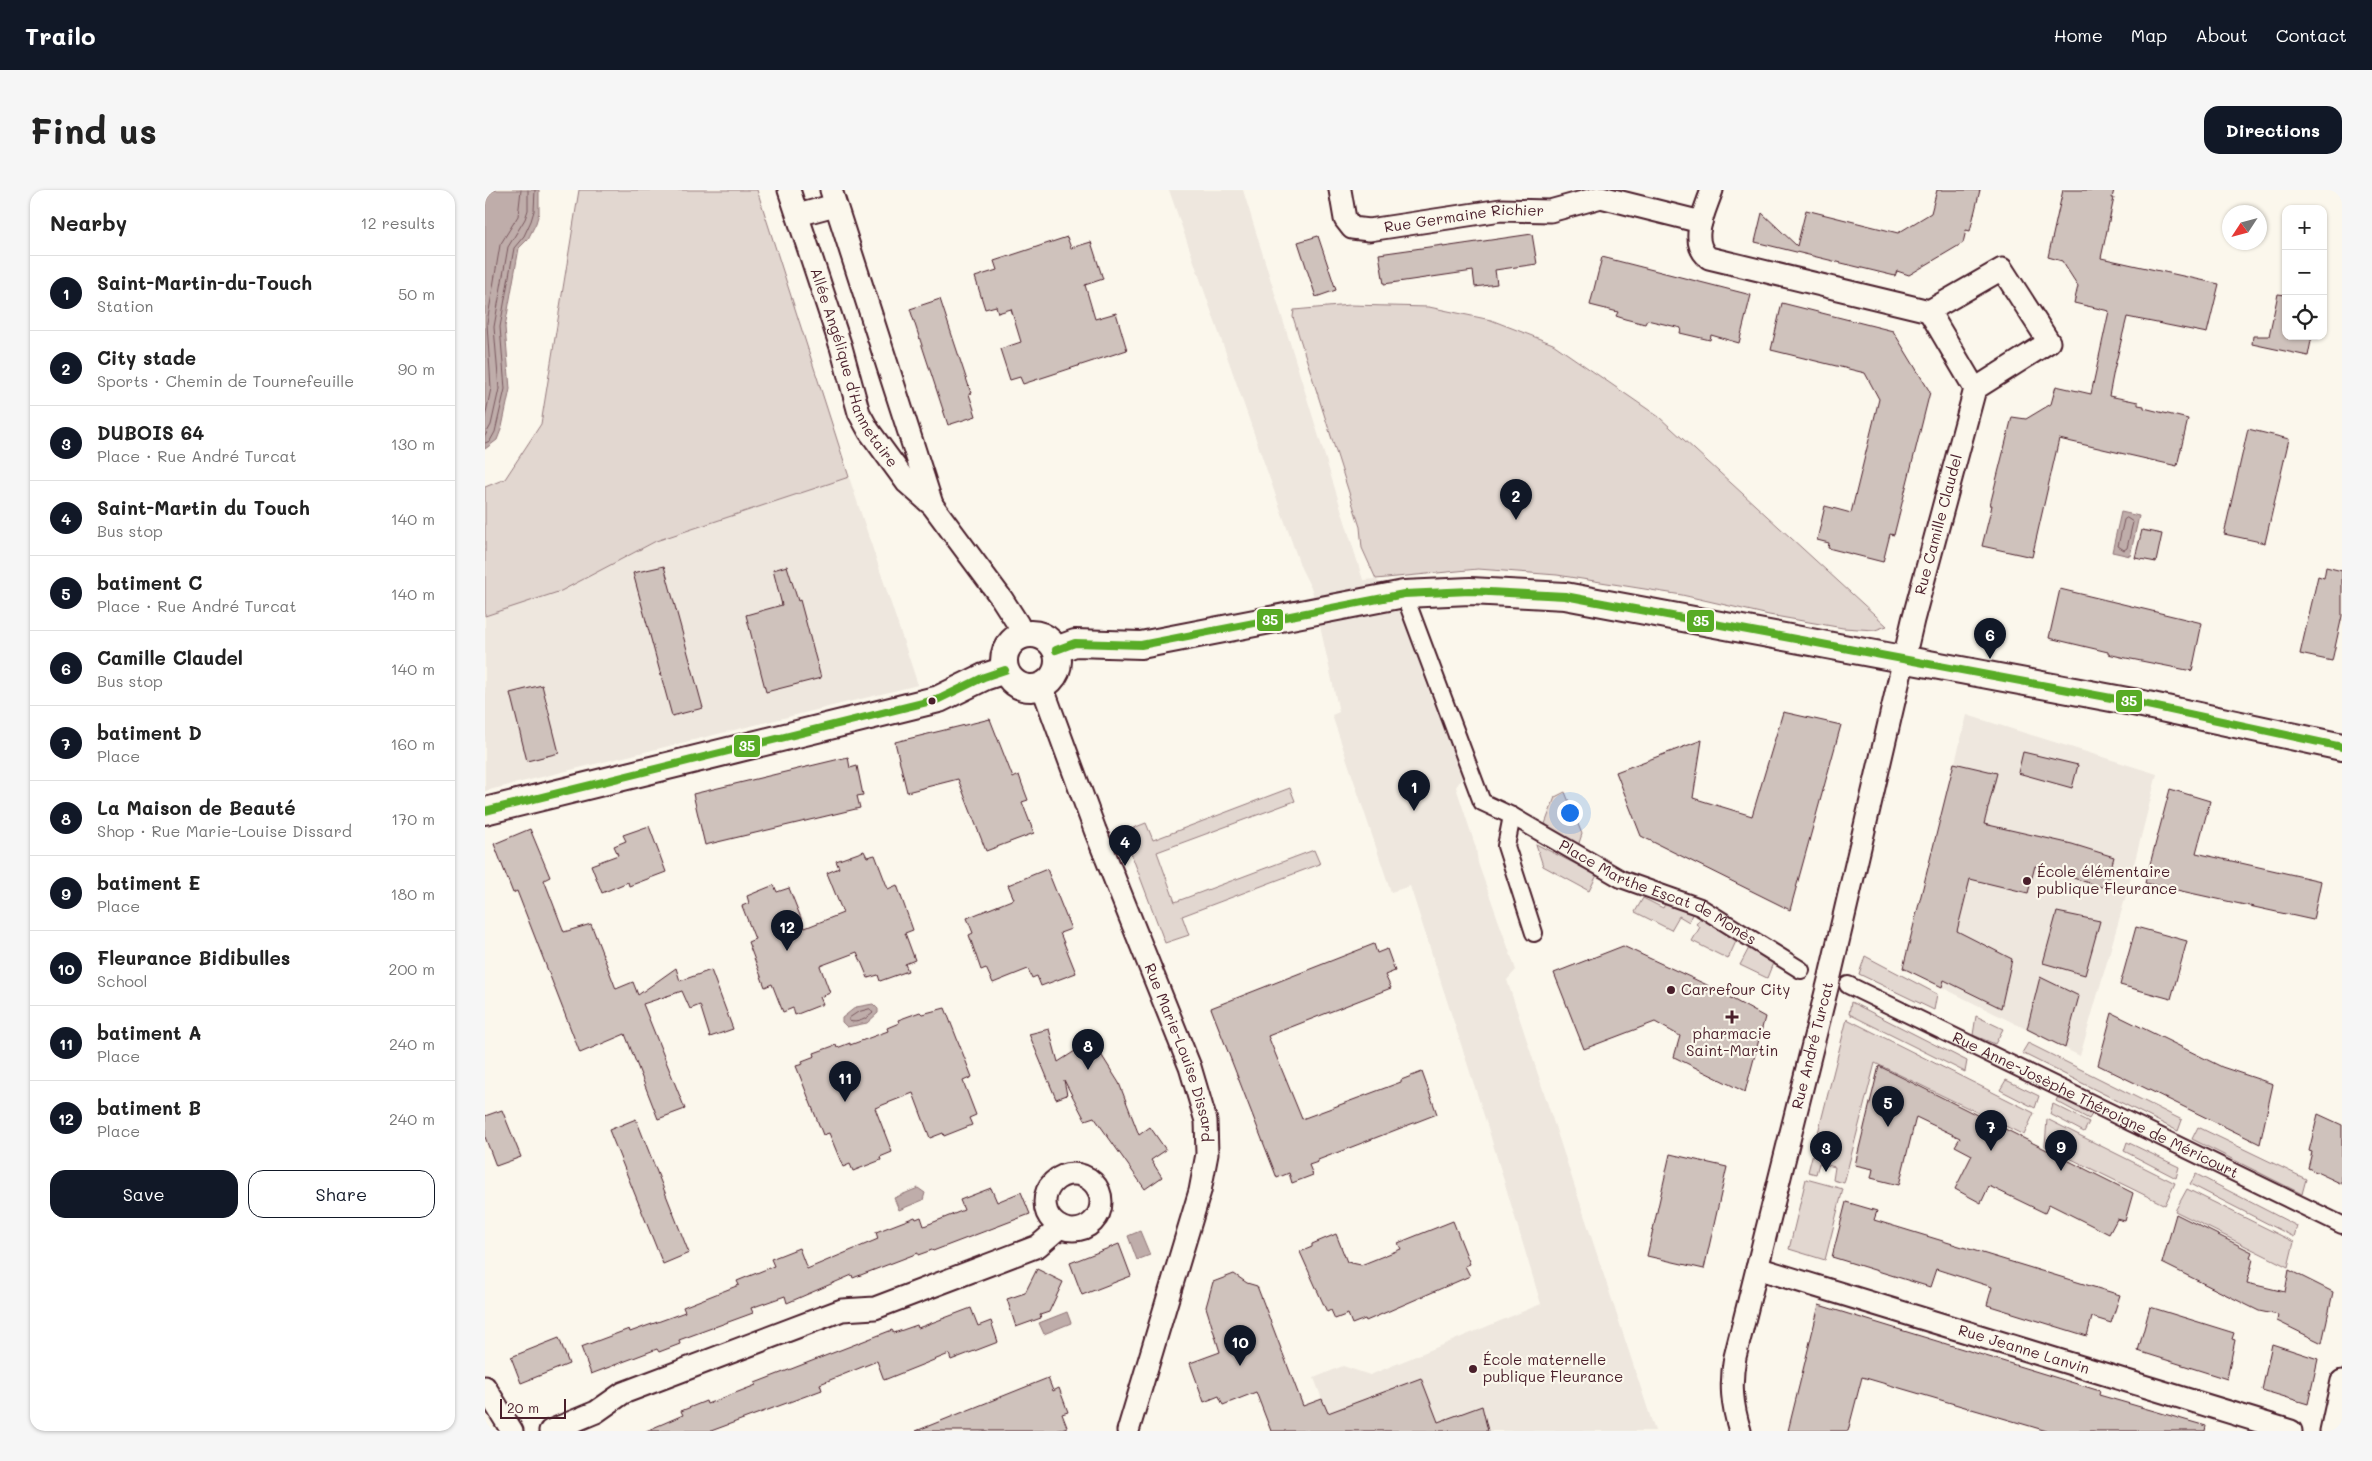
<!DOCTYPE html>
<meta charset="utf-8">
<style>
:root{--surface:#fff;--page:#f6f6f6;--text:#222;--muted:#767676;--line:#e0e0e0;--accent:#111827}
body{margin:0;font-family:Mali,sans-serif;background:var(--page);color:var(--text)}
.controls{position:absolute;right:15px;top:15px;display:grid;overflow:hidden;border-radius:10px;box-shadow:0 1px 4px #0004}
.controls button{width:45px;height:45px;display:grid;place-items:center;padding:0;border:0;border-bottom:1px solid var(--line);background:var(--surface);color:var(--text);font:25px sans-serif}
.compass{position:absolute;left:1737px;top:15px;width:45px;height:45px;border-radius:50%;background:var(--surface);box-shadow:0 1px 4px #0004;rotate:234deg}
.scale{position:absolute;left:15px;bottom:12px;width:66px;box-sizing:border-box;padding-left:5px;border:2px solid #4a1f2b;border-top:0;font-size:14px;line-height:18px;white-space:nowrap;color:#4a1f2b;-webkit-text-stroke:4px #fbf7ec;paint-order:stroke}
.you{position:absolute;left:1084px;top:622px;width:18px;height:18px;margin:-12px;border:4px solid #fff;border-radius:50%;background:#1a73e8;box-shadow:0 0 0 8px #1a73e833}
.badge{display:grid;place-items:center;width:32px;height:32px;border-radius:50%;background:var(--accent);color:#fff;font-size:16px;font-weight:700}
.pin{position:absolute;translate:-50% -41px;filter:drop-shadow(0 1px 2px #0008)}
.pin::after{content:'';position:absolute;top:26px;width:18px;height:15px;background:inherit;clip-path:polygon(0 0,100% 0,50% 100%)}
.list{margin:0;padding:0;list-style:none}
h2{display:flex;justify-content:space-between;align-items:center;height:65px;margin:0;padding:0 20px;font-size:21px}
h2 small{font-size:16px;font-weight:400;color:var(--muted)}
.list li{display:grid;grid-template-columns:32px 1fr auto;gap:15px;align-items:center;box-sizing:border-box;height:75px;padding:0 20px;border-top:1px solid var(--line)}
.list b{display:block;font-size:19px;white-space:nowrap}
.list p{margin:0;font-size:16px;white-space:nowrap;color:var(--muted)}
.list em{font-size:16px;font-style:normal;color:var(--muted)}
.actions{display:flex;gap:10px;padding:15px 20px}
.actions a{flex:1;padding:11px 0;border:1px solid var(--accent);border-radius:15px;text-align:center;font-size:18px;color:var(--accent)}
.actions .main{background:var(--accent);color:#fff}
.icon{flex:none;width:28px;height:28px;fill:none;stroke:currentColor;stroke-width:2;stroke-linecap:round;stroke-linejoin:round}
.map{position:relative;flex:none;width:1857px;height:1241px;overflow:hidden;border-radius:15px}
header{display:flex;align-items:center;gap:30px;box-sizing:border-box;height:70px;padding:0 25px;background:var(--accent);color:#fff}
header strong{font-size:24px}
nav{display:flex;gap:28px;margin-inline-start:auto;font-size:18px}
.intro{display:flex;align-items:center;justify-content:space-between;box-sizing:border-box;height:120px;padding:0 30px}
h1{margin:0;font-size:35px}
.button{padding:12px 22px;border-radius:15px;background:var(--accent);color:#fff;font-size:18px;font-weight:700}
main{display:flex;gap:30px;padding:0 30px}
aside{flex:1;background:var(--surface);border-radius:15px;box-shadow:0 1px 4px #0004}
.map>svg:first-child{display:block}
.built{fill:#eee7de}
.green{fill:#e2d7d0;stroke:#967b7e}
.water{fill:#bfadaa;stroke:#907477}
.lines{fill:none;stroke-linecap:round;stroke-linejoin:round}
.shore{stroke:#79585e;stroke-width:1}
.building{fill:#cfc2bc;stroke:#4a1f2b}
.pedestrian-casing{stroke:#4a1f2b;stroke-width:20}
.minor-casing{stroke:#4a1f2b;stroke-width:25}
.tertiary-casing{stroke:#4a1f2b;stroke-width:30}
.pedestrian{stroke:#fbf7ec;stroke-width:16}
.minor{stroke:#fbf7ec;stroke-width:21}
.tertiary{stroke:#fbf7ec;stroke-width:26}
.bus-1-casing{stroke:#fbf7ec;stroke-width:11}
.bus-1{stroke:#58ac25;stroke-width:8}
.bus-dot{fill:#4a1f2b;stroke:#fbf7ec;stroke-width:2}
.labels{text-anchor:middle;stroke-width:4.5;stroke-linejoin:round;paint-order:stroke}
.street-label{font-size:15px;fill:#4a1f2b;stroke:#fbf7ec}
.poi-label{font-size:15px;fill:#4a1f2b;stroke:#fbf7ec;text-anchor:start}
.line-badge{stroke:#fbf7ec;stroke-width:2}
.badge-label{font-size:14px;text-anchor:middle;font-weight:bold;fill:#fff}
</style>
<header>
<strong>Trailo</strong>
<nav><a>Home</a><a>Map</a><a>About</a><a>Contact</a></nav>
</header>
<div class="intro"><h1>Find us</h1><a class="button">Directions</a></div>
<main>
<aside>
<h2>Nearby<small>12 results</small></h2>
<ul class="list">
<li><span class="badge">1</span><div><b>Saint-Martin-du-Touch</b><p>Station</p></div><em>50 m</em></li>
<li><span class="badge">2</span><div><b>City stade</b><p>Sports · Chemin de Tournefeuille</p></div><em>90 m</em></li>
<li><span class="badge">3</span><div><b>DUBOIS 64</b><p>Place · Rue André Turcat</p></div><em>130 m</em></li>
<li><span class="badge">4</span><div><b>Saint-Martin du Touch</b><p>Bus stop</p></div><em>140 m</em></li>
<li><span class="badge">5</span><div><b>batiment C</b><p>Place · Rue André Turcat</p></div><em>140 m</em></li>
<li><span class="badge">6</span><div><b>Camille Claudel</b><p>Bus stop</p></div><em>140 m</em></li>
<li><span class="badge">7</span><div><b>batiment D</b><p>Place</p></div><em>160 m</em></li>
<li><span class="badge">8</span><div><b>La Maison de Beauté</b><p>Shop · Rue Marie-Louise Dissard</p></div><em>170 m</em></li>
<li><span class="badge">9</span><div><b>batiment E</b><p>Place</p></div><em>180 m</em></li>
<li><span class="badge">10</span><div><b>Fleurance Bidibulles</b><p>School</p></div><em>200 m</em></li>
<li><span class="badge">11</span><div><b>batiment A</b><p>Place</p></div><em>240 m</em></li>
<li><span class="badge">12</span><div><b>batiment B</b><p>Place</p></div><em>240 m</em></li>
</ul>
<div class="actions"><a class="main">Save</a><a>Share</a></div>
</aside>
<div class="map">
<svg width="1857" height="1241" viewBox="0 0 1857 1241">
<rect width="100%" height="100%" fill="#fbf7ec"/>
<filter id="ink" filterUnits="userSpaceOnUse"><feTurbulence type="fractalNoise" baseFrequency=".02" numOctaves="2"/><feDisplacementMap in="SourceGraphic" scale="10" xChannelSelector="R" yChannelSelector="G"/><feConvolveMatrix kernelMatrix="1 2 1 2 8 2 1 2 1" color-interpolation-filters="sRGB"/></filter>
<g filter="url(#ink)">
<path class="built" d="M684,0H758L878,390L891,389L913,416L949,514L978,580L977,588L971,597L991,658L993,673L1031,780L1022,790L1170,1241H786L782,1230L837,1209L829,1188L858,1176L885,1185L1056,1114L1004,941L925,696L906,702L847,525L854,522L827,400L816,378Z
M364,287L433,495L0,601V411L100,386L171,351Z
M1482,525L1672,584L1642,702L1595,866L1418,778Z"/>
<path class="green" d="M94,0H272L364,287L171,351L76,401L0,426V297L20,289L56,234Z
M865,115L944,117L1006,130L1068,154L1174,227L1402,436L1390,440L1358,438L1284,425L1197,405L1072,385L993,379L891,389L877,358L875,337L808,127L809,120Z
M805,598L810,611L672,662L690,712L829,660L835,674L697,726L704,745L680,753L638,642L661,633L668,650Z
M1080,602L1097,644L1093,656L1060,634L1070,607Z
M1051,654L1112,685L1104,701L1058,676Z
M1158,708L1178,718L1181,712L1208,721L1204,732L1194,726L1186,740L1150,722Z
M1219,725L1253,747L1243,769L1207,751L1215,737L1211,734Z
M1265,756L1288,773L1282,788L1255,775Z
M1380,766L1452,804L1449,820L1374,784Z
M1366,812L1482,871L1480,882L1364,824Z
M1491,826L1518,839L1510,854L1488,845Z
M1362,829L1549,923L1539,945L1390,873L1359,993L1348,990L1350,977L1334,973L1331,984L1323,982Z
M1543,853L1697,930L1693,941L1537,863Z
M1521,890L1554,906L1550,918L1515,900Z
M1575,902L1609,921L1604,929L1571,911Z
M1568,914L1604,932L1599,942L1565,924Z
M1562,929L1690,993L1680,1015L1560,956Z
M1713,937L1821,989L1817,1004L1707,949Z
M1642,952L1694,977L1691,988L1639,961Z
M1711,984L1812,1036L1809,1047L1705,994Z
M1321,989L1358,999L1340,1070L1304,1059Z
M1702,999L1809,1052L1803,1077L1690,1021Z"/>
<path class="water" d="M0,0H54V23L51,33L43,49L34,58L20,137L25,199L17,237L12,250L0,259Z
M1636,322L1654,326L1645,366L1627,362Z
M388,814L393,819V823L382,833L362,837L357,832V828L371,817Z
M433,998L440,1003L438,1010L414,1020L409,1008Z
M655,1041L665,1065L652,1070L643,1046Z
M582,1122L586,1133L559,1144L554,1133Z"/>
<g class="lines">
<path class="shore" d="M0,228L6,198L2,133L15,55L33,26L36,0
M0,246L6,235L14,199L9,137L23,57L40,29L43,20V0
M0,253L5,251L10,242L20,199L15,137L29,58L39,46L46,31L49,21L50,0
M1642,328L1648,332L1642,358L1639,360L1633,356L1639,330Z
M385,819L388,823C381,829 372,834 364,831V828L373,822Z"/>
</g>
<path class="building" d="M1452,0H1495L1485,41L1481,40L1478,53L1424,85L1412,81L1410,86L1270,52L1277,23L1312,56L1321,20L1413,43L1446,23Z
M1578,0H1629L1627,8H1629L1616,68L1734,94L1722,143L1642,127L1629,180L1624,206L1653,212V215L1659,216V218L1703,229L1692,276L1574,249L1547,367L1497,356L1506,320L1507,315H1505L1527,227L1541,229L1566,214L1571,196L1606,204L1624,121L1589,113L1593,96L1577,71L1563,67Z
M1047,44L1052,74L1010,80L1012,94L990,97L988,81L899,94L894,64L958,55V57Z
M833,46L851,100L831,107L813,52Z
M582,47L586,58L606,52L618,89L600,95L610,129L631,123L642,160L538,194L535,187L525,190L515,159L536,152L526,119L513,123L511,116L500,119L490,87L512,80L509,71Z
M1117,67L1266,105L1254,153L1226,145L1225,150L1195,143L1196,138L1162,130L1160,134L1140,129L1131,126L1133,122L1105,115Z
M1793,104L1801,105V146H1827L1823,166L1767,154L1768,146H1784Z
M455,109L486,203L484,204L491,226L463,235L425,119Z
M1297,113L1408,141L1445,202L1409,345L1405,344L1398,372L1343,358L1344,353L1332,350L1340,316L1366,323L1394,209L1380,183L1286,160Z
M1763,239L1804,249L1780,353L1739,344Z
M1657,340L1677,344L1671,372L1650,368Z
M179,376L218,518L187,526L148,383Z
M302,376L313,411L315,410L336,488L281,502L261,425L297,415L288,380Z
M1841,377L1857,381V426L1847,471L1815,464L1833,386L1839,388Z
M1575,399L1717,433L1707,481L1636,467L1623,464V462L1564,448Z
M57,495L74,563L42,571L25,503Z
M1298,522L1356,535L1305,720L1156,646L1131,582L1217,550L1208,608L1267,626Z
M505,529L528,588L534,585L537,594L543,610L537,612L549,643L501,661L473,589L422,602L410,552Z
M1538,562L1593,575L1587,598L1533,583Z
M363,567L365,578L372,576L378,605L372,606L375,618L220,655L208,604Z
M1469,573L1512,583L1499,634L1587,654L1629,667L1620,698L1550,676L1543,703L1485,689L1472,741L1527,769L1516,818L1459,790L1457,797L1418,778Z
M1685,599L1725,611L1711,663L1836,691L1828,730L1660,693Z
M164,636L181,682L144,696L143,692L117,703L106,675L133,665L129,656L141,651L138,645Z
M45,639L65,687L59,690L79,742L106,734L131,799L148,792L153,805L191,778L195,791L226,780L248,839L225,847L215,815L205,819L197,801L158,814L200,919L173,929L140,844L95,863L32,701L28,703L9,654Z
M379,661L382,667L390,665L403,699L412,695L428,740L420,743L430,770L420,774L423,781L395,791L393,785L383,788L372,762L335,776L345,803L335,807L338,814L310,825L308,818L298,822L287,794L280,797L263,752L270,749L257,716L264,713L262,706L289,695L292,702L304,698L320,738L358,723L342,683L354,678L351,671Z
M562,679L586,739L575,743L591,783L556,796L552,786L547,788L543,779L508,793L501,778L496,780L484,745L488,743L482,728L529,709L523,695Z
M1572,722L1615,731L1600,785L1558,773Z
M1651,737L1702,751L1686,809L1635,795Z
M889,754L892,763L902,759L910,781L900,785L906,798L783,846L817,929L916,892V890L937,882L952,924L833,970V972L824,975L828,985L807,993L804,983L792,988L726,818Z
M1138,756L1220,794L1280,827L1260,902L1189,867L1195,846L1170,832L1099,859L1069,783Z
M1555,787L1594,806L1580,858L1542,839Z
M460,818L487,887L478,891L491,925L484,928L487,935L459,946L458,943L445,948L428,903L390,918L407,962L395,967L396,970L368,981L365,974L358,977L344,943L338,945L311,876L318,874L317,871L330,866L329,863L351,855L352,858L365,853V855L403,841L402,838L414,833L413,830L435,822L437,824Z
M1627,823L1737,877L1788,894L1775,954L1613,875Z
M564,839L573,872L607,850L634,893L654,945L665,937L681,960L666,970L677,987L660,999L609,927L600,930L579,890L582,905L571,909L544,844Z
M1394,876L1648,1003L1640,1031L1632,1029L1624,1044L1564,1014L1560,1023L1504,996L1496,1013L1470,999L1487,965L1470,956L1475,948L1431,927L1414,995L1386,988L1388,979L1370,975Z
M17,920L36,967L11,976L0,947V926Z
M1833,924L1857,935V994L1823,978L1827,962L1824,961Z
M151,929L204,1063L178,1074L124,940Z
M1185,964L1242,977L1219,1079L1162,1066Z
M506,998L512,1012L536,1002L545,1024L448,1061L447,1060L433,1065V1063L368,1088L367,1085L302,1113L300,1106L266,1118L268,1123L194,1150L195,1154L174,1162L172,1159L106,1184L96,1157L144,1139L145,1142L200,1122L198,1117L254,1095L252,1091L289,1076L286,1069L314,1058L322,1079L393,1049L391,1042L430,1027L431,1029L436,1027L439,1036L479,1020L475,1010Z
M1361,1012L1392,1021L1389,1030L1635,1105L1626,1133L1607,1127L1602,1146L1502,1115L1507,1097L1451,1079L1445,1097L1347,1067Z
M1691,1024L1767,1062L1765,1067L1768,1069L1762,1093L1800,1102L1804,1080L1848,1102L1837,1153L1792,1131L1793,1125L1774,1121L1677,1073Z
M968,1031L985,1074L980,1076L985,1086L881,1131L880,1129L867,1134L863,1124L850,1129L846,1120L842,1122L815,1062L827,1057V1054L851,1044L862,1072L876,1075L916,1059L913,1053Z
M634,1054L646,1086L597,1105L585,1073Z
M552,1079L578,1092L564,1122L555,1125L556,1128L531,1137L522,1109L540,1103Z
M749,1084L762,1093L772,1096L818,1216L837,1209L843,1223L936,1188L953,1232L997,1216L1003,1241H786L771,1202L738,1215L734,1206L719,1212L705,1173L735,1162L721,1117L728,1092Z
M1334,1115L1615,1201L1614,1205L1721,1236L1720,1241H1562L1377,1187L1363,1241H1303Z
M1665,1117L1749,1143L1747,1149L1750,1150L1742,1189L1653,1161Z
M486,1118L493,1136L506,1131L513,1152L466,1170L464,1164L399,1190L392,1171L335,1194L337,1200L226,1241H161L198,1225L196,1221L221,1211L222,1214L271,1195L270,1193L407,1140L409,1143L432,1135L433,1138Z
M74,1148L84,1174L36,1193L26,1167Z
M1787,1154L1833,1169L1823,1214L1777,1200Z
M563,1188L568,1201L574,1198L583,1222L577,1224L582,1237L571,1241H431Z"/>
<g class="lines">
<defs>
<g id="pedestrian">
<path d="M919,404L997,612L1027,626L1021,656L1049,743"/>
<path id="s1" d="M1027,626L1136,689L1215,717L1316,780"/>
<path id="s2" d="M1363,795L1857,1035"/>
</g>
<g id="minor">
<path id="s3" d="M304,0L356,157L374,223L384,241L422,293L448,316L517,409L533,434L535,446"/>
<path d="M346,0L447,314"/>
<path id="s4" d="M855,0L860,29L867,38L884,40L1016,20L1065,21L1116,7L1216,32"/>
<path d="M1227,0C1220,21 1203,52 1224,68L1444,121"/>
<path d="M313,25L350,15"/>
<path id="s5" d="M557,496L610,640L705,877L721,931L722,964L715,1001L643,1241"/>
<circle cx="588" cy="1012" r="28"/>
<path id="s6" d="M1272,1078L1806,1241"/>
<path d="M0,1197L27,1241"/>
<path d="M65,1241L111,1222L138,1203L357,1120L390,1118L553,1056L575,1037"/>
<path id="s7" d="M1255,1241C1247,1215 1245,1194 1250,1167L1345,786L1428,430L1490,199L1564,152L1517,79L1444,121L1490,199"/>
<path d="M1846,1241L1857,1191"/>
</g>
<path id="tertiary" d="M519 471a27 27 0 1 1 54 0a27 27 0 1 1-54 0Z
M571,460L590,453L656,455L919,404L985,401L1080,406L1653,513L1857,557
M0,621L454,509L499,487L520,480"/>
</defs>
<use href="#pedestrian" class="pedestrian-casing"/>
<use href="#minor" class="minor-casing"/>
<use href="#tertiary" class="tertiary-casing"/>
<use href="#pedestrian" class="pedestrian"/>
<use href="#minor" class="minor"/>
<use href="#tertiary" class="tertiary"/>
<defs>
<path id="bus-1" d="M571,460L590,453L656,455L919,404L985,401L1080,406L1653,513L1857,557
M0,621L454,509L499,487L520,480"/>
</defs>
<use href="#bus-1" class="bus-1-casing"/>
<use href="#bus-1" class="bus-1"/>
</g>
</g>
<g class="bus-dot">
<circle cx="447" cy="511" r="4.5"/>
<circle cx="1542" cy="691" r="5"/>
<circle cx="1186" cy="800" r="5"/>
<path d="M1244.5 819.5h5v5h5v5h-5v5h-5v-5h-5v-5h5z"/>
<circle cx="988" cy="1179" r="5"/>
</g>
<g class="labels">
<g class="street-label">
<text dy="5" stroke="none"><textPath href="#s4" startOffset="154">Rue Germaine Richier</textPath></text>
<text dy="5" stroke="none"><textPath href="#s3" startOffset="190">Allée Angélique d'Hannetaire</textPath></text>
<text dy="5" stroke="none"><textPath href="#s7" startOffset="932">Rue Camille Claudel</textPath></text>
<text dy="5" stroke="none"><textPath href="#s1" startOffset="165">Place Marthe Escat de Monès</textPath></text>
<text dy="5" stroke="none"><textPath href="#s7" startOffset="396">Rue André Turcat</textPath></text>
<text dy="5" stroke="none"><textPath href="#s5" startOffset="392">Rue Marie-Louise Dissard</textPath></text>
<text dy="5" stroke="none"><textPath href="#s2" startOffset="275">Rue Anne-Josèphe Théroigne de Méricourt</textPath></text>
<text dy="5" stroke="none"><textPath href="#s6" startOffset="279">Rue Jeanne Lanvin</textPath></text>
</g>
<g class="poi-label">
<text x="1552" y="687">École élémentaire<tspan x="1552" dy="17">publique Fleurance</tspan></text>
<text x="1196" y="805">Carrefour City</text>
<text x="1247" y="849" text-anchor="middle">pharmacie<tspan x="1247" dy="17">Saint-Martin</tspan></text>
<text x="998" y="1175">École maternelle<tspan x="998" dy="17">publique Fleurance</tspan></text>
</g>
</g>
<g class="line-badge">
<rect x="771" y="418" width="28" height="24" rx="5" fill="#58ac25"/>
<rect x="1201" y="419" width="29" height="24" rx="5" fill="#58ac25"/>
<rect x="1630" y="499" width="28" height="24" rx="5" fill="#58ac25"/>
<rect x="248" y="544" width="28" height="24" rx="5" fill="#58ac25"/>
</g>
<g class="badge-label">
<text x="785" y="435">35</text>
<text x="1216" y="436">35</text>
<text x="1644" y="516">35</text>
<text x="262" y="561">35</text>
</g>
</svg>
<div class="controls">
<button>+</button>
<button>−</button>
<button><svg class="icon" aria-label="locate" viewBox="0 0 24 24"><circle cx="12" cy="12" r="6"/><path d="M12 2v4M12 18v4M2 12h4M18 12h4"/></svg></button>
</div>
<svg class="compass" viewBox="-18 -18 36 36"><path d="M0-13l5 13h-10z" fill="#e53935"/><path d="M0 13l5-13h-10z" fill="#767676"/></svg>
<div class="scale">20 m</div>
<div class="you"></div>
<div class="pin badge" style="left:929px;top:621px">1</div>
<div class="pin badge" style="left:1031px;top:330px">2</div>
<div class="pin badge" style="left:1341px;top:982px">3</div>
<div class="pin badge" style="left:640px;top:676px">4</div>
<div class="pin badge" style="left:1403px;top:937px">5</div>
<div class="pin badge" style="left:1505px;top:469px">6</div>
<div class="pin badge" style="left:1506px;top:961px">7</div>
<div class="pin badge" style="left:603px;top:880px">8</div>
<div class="pin badge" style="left:1576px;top:981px">9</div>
<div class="pin badge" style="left:755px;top:1176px">10</div>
<div class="pin badge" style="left:360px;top:912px">11</div>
<div class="pin badge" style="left:302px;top:761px">12</div>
</div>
</main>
